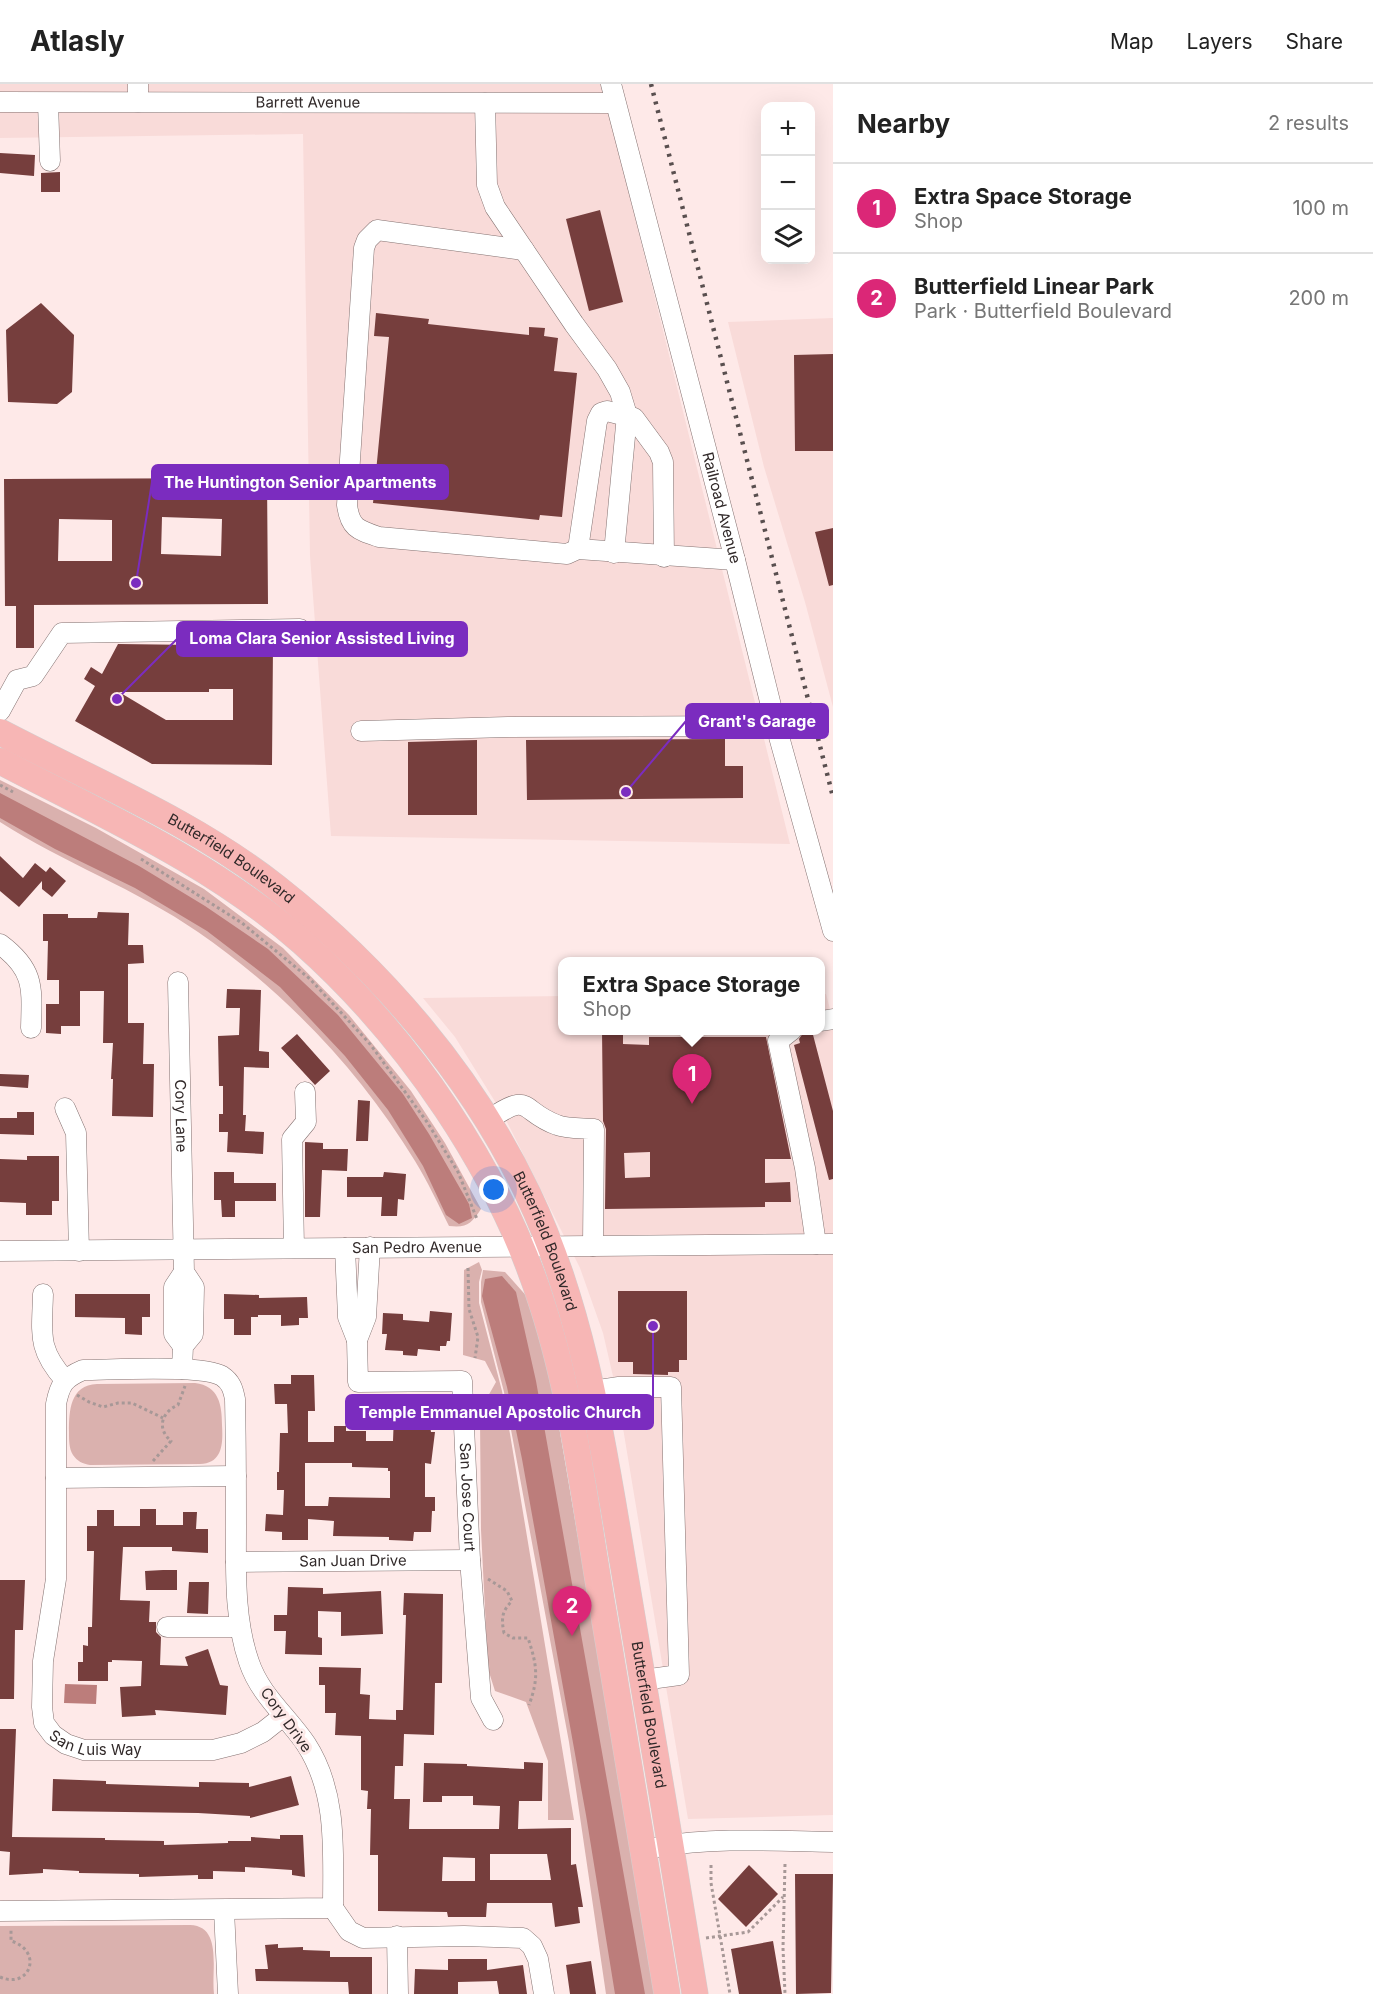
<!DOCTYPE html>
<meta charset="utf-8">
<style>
:root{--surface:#fff;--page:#f2f2f2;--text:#222;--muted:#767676;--line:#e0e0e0;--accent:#db2777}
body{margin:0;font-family:Inter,sans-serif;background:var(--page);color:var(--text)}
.controls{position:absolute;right:18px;top:18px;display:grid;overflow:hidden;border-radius:12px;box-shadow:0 6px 24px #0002}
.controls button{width:54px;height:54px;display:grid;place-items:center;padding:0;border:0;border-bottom:2px solid var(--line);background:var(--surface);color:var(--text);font:30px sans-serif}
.you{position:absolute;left:494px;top:1106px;width:21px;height:21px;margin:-15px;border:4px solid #fff;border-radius:50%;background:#1a73e8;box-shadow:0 0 0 9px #1a73e833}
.badge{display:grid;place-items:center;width:39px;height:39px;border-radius:50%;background:var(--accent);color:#fff;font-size:20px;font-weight:700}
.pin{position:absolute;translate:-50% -50px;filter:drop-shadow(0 2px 3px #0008)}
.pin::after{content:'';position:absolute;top:32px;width:21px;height:18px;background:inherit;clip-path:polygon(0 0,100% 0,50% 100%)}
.popup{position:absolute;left:558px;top:873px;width:267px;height:78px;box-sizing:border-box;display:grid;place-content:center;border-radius:12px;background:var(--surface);filter:drop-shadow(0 2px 4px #0005);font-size:20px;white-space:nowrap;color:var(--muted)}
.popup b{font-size:22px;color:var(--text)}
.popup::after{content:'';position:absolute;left:50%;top:100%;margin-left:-12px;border:12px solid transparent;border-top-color:var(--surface)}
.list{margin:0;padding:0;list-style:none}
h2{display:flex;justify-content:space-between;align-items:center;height:78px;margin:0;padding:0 24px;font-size:26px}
h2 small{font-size:20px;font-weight:400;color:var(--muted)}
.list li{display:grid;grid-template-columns:39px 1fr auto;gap:18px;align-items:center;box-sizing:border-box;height:90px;padding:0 24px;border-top:2px solid var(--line)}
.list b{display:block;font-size:22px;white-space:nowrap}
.list p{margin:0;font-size:20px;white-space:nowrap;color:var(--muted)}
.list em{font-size:20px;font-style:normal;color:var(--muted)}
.icon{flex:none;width:33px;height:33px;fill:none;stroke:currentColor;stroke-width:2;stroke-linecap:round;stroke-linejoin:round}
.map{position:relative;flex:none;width:833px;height:1910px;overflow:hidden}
header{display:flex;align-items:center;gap:36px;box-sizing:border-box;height:84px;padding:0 30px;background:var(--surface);border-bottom:2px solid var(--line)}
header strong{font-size:28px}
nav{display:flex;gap:33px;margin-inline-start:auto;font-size:21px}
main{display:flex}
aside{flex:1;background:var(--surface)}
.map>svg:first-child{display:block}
.built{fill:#f9dbd9}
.green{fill:#dab1ae}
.water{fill:#bc7d7b}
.building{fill:#763e3d;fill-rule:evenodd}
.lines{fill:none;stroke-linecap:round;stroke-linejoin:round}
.minor-casing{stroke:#847271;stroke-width:21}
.major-casing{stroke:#d2d0d0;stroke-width:27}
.path{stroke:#a79897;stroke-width:3;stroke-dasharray:3 3;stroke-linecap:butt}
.minor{stroke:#fff;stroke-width:20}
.major{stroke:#f7b6b5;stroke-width:26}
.rail{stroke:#594f4f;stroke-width:4.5;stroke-dasharray:3 6;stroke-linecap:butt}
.labels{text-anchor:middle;stroke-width:6;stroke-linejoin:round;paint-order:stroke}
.street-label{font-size:15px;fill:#312929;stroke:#fee9e8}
.leader{fill:none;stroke:#7b2cbf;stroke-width:2}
.callout-dot{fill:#7b2cbf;stroke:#fee9e8;stroke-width:2}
.callout{fill:#7b2cbf;stroke:#7b2cbf;stroke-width:2}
.callout-label{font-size:16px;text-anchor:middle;font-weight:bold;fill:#fff}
</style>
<header>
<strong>Atlasly</strong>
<nav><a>Map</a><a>Layers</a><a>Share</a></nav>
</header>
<main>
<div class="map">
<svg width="833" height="1910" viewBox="0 0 833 1910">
<rect width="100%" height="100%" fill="#fee9e8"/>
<path class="built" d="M0,0H602L790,760L331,752L310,472L303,50L0,54Z
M833,234V623L805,518L764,383L728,238Z
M821,910H826L833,936V1731L688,1735L618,1314L603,1249L580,1184L504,1032L455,953L423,914L563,912V946H821Z"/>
<path class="green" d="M0,696L96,744L204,805L283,864L349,931L411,1007L445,1059L481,1125C471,1140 467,1144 449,1142C438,1120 428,1098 415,1077C360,987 285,908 198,848C136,805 64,779 0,738Z
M479,1178L482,1186L479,1198V1219L502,1307L510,1350L574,1736H548V1677L526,1618L495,1607L488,1585L481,1446L480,1335L483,1321L496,1298L485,1277L463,1271L464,1186Z
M483,1186L505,1188L530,1216L549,1284L656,1910H606L569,1658L504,1308L481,1218V1198Z
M97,1300L195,1299C219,1302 222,1321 222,1341C223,1359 223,1379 200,1380L90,1381C83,1380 77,1377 73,1371C69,1365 69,1356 69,1348C69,1327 70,1301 97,1300Z
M190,1841C223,1842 211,1887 214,1910H0V1842Z"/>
<path class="water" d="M0,709L139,782L205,822L268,865L338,931L403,1010L429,1050L469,1120L472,1134L459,1140L446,1131L423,1082L388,1026L345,972L280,903L207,847L135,804L55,765L0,734Z
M502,1192L516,1208L536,1297L645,1910H615L586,1731L522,1375L507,1303L482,1212L485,1195Z
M65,1600L97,1601L96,1620L64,1619Z"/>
<path class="building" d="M0,69L35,71L34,92L0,89Z
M60,88V108H41V89Z
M600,126L623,218L589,227L566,135Z
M41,219L74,251L72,308L57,320L8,318L6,246Z
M376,229L429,235L428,240L529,251V243L545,244L544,252L558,254L554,287L577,289L562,433L540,431L539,436L373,419L389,253L374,252Z
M833,270V367H795L794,271Z
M267,394L268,520L34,521V564H16V522H5L4,395ZM162,433L222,435L221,472L161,470ZM59,435L112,436V477H58Z
M833,444V501L829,502L815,448Z
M118,560L273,562L272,681L152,680L75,637L95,602L84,595L91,583L102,590ZM209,605H233V636H166L119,608H209Z
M725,655V682H743V714L527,716L526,656Z
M477,656V731H408V658Z
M0,772L23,794L35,779L46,788L50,783L66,797L52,813L42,805V797L19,823L0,807Z
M98,828L129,829L128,861H143L144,879L128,880V939H144L143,980H154L153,1033L112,1032L113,995H111L113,959H103L104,907H80V942H61V950L46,949V920H59V896H47L48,857H43V830H68V834H97Z
M227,905L261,906L259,967L269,968V984L244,983L243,1031H246L245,1047L264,1048L263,1070L227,1068L228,1048H219V1030H223V1002H219L218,952L239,951L240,924H226Z
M602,946H623V960L649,961V953H766L791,1075H765V1099L790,1098L791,1118H765V1123L605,1125L606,1045L603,1037ZM650,1068V1093L625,1094L624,1069Z
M812,947L833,1027V1095L829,1096L794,961L800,959L799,955L803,949Z
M297,950L330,987L315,1001L281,964Z
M0,990L29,991L28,1004L0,1002Z
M358,1016L370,1017L368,1057H356Z
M17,1028H34V1051L0,1050V1034H17Z
M305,1058L323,1059V1065H348L347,1087L322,1086L320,1133H305Z
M27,1072H59V1117H52V1131H26V1119L0,1118V1075L27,1076Z
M214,1088H234V1099H276V1117H235V1133H222L221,1116H214Z
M384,1088L406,1090L404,1116L398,1115L397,1132H381L382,1113H347V1093H383Z
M618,1207H687V1276H679V1288H668V1291L633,1290V1278H618Z
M75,1210H150V1233H142V1251L125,1250V1234L75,1233Z
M224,1210L259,1211V1214L307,1213L308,1234H299V1241L281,1242V1231H258V1233H251V1251H234V1235H224Z
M430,1227L452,1229L450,1257H447L446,1262H440V1267L418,1265L417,1272L403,1271V1267L385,1266L387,1250H382L383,1229L403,1230V1236L429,1238Z
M291,1291H314L315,1327H308V1358H334V1342H346V1347H366V1357H393L394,1330L428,1331L431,1348H435L431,1380L425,1379V1413H435V1427H432L431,1448H414L413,1457L389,1456V1453L333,1452L334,1437L308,1435V1456H282V1448L265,1447L266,1430L283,1431L284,1406H277V1388H279L280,1349H288L287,1320H275L274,1300H291ZM305,1379H352V1383L388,1384V1387H390V1414L329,1413L328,1422H305Z
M140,1425H156V1441H183V1428H197L196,1445H208V1469L172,1467V1463H123L120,1516L150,1517L149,1538H156V1548L161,1553L160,1581L188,1582L185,1573L208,1565L220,1601L228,1602L226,1631L155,1626L156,1631L122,1633L120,1603L141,1602L142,1577L112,1576V1578H108V1597H78V1578H83V1561L88,1562V1543H92L94,1467H87V1442H97V1426H114V1442H140Z
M163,1486H177V1506H146L145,1487Z
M0,1496H25L23,1546H15L14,1615H0Z
M189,1498H209L208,1530L187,1529Z
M288,1503L323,1504V1510L381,1507L383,1550L341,1552V1528L318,1527V1553L322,1554V1571L285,1570L286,1547H274V1531H287Z
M404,1509L443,1510L442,1599H435L434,1651L404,1650L403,1682H395L394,1715H410L409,1745H499L500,1722L473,1721V1712H442V1718H423L424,1679L467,1680V1682L524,1685V1678L543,1679L542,1717H519L518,1745L571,1744V1781L576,1780L583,1823H578L580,1839L555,1843L552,1819H487L486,1833H448L447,1828L378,1827V1771H370L371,1725H367L368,1707L361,1706V1652L335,1651L336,1629H325V1601H319V1583L361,1584L360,1610L370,1611L369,1635L396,1636V1626H403L406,1531H403ZM490,1770H547L551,1796H490ZM443,1773L475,1774V1797H442Z
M0,1645H16L12,1753L105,1754V1756L164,1757V1761L228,1759V1757H251V1753L280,1755V1751H303L305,1793L292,1791V1786L245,1783V1788L213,1787V1795H198V1791L139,1793V1790L79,1789V1787L43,1785V1789L9,1791L10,1768L0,1767Z
M291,1692L299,1721L250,1734V1732L198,1729L52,1727L53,1695L106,1697V1700L199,1703V1698L249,1699V1703Z
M749,1781L778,1810L746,1843L718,1815Z
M795,1790H833L831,1909L796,1910Z
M773,1857L782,1910H739L731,1865Z
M278,1860V1864L303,1863V1866L330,1867V1873H372V1910H349L348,1898L256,1897L255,1885H268L265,1861Z
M448,1875H487V1886L523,1881L527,1910H499L497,1897L458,1898V1910H414L415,1885L448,1886Z
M591,1877L596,1910H570L566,1881Z"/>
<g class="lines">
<defs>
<g id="minor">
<path id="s1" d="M611,0L735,476L776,642L833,847"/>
<path id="s2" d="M0,18L615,19"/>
<path d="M138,18V0"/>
<path d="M48,19L50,77"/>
<path d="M485,19L487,101L495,123L574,240L607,285L620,308L627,331L614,469"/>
<path d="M524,166L377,146L367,156L364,164L347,421C350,444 358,446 379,453L567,470L578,465L735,476"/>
<path d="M578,465L597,337L601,329L607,327L634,334L659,368L663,378L664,473"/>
<path d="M0,627L17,596L33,592L62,549L300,545"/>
<path d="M361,647L508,643L776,642"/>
<path d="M0,860C35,886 32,904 31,944"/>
<path id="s3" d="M178,898L184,1188L194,1203L193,1250L183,1262L182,1285"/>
<path d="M821,937L833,935"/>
<path d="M792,946L778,957L805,1084L816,1160"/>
<path d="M65,1024L76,1049L79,1167"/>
<path d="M488,1036C532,1006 519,1027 557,1041C567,1045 583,1044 594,1045L593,1162"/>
<path id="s4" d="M370,1163L366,1233L357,1256L358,1298L462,1297L470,1476L481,1614L493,1636"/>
<path d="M294,1164L292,1055L306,1038L305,1008"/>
<path d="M345,1164L348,1233L357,1256"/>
<path id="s5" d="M0,1167L833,1160"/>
<path d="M43,1210C42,1250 37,1265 65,1296"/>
<path d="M183,1262L174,1250V1203L184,1188"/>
<path d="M592,1307L619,1303H671L679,1591L643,1596"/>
<path d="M56,1394L236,1392"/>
<path id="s6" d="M236,1478L470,1476"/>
<path d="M167,1543H240"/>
<path d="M658,1763C715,1753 775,1757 833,1758"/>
<path d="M333,1824L349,1847L363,1854L464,1852L523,1854L532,1862L538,1875L544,1910"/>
<path d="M224,1826L228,1910"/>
<path id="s7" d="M0,1827L333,1824C333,1768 338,1709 306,1660C287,1632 260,1611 249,1578C234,1535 236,1487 236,1443C236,1400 236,1357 235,1315C233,1305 231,1298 222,1292C203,1280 110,1286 83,1286C64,1294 60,1300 56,1320V1495L43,1577L42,1623L44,1639L53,1651L66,1660L84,1666H213L241,1659L263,1648L282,1633"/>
<path d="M397,1852L398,1910"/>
</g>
<g id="major">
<path id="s8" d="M0,648C93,697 192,737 276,803C380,885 471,990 528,1110C585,1229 603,1362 625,1491C649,1631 672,1770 695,1910"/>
<path d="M0,677C105,732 212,779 302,858C408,952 501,1088 543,1223C575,1323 586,1430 604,1532C625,1658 646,1784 667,1910"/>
</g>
</defs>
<use href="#minor" class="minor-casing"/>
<use href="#major" class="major-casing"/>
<path class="path" d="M0,701L13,708
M141,775L242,839L310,895L370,960L427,1038L458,1088L477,1135
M468,1184L469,1225L478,1253L475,1274
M77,1311L89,1318L103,1323L118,1319H132L163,1334
M153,1377L171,1357C156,1344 162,1328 178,1321L185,1302
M488,1495L507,1507L512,1517C502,1527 501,1534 504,1549L513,1554H528C537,1581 539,1594 529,1621
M785,1780L783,1864L785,1910
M711,1781V1799L730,1910
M706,1854L748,1848L783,1813
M0,1893C30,1906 44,1867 11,1857V1844"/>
<use href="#minor" class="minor"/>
<use href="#major" class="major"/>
<path class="rail" d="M651,0L833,713"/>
</g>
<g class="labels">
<g class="street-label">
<text dy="5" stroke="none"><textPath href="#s2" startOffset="308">Barrett Avenue</textPath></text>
<text dy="5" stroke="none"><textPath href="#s1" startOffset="438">Railroad Avenue</textPath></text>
<text dy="5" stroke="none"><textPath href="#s8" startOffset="264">Butterfield Boulevard</textPath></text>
<text dy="5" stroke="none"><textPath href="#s3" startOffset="134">Cory Lane</textPath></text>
<text dy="5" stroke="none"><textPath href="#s8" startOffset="768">Butterfield Boulevard</textPath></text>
<text dy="5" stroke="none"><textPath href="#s5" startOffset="417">San Pedro Avenue</textPath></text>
<text dy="5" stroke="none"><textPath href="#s4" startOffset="357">San Jose Court</textPath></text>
<text dy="5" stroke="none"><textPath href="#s6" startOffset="117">San Juan Drive</textPath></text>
<text dy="5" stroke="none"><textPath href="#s8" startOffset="1254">Butterfield Boulevard</textPath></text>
<text transform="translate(286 1636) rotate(54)" y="5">Cory Drive</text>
<text dy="5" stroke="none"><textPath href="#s7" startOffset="1460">San Luis Way</textPath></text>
</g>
</g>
<path class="leader" d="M136 499L152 398M117 615L177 555M626 708L686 637M653 1242L653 1328"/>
<g class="callout-dot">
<circle cx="136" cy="499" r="6"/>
<circle cx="117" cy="615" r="6"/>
<circle cx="626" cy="708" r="6"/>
<circle cx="653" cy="1242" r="6"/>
</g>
<g class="callout">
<rect x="152" y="381" width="296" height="34" rx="6"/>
<rect x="177" y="538" width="290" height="34" rx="6"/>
<rect x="686" y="620" width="142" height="34" rx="6"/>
<rect x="346" y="1311" width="307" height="34" rx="6"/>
</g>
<g class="callout-label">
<text x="300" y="404">The Huntington Senior Apartments</text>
<text x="322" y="560">Loma Clara Senior Assisted Living</text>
<text x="757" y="643">Grant's Garage</text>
<text x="500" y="1334">Temple Emmanuel Apostolic Church</text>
</g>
</svg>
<div class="controls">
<button>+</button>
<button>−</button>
<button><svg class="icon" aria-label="layers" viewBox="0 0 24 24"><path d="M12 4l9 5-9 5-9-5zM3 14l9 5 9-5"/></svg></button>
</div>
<div class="you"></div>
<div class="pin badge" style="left:692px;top:1020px">1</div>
<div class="popup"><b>Extra Space Storage</b>Shop</div>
<div class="pin badge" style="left:572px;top:1552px">2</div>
</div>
<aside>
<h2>Nearby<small>2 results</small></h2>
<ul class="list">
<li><span class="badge">1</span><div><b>Extra Space Storage</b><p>Shop</p></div><em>100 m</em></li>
<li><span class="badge">2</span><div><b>Butterfield Linear Park</b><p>Park · Butterfield Boulevard</p></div><em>200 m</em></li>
</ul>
</aside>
</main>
